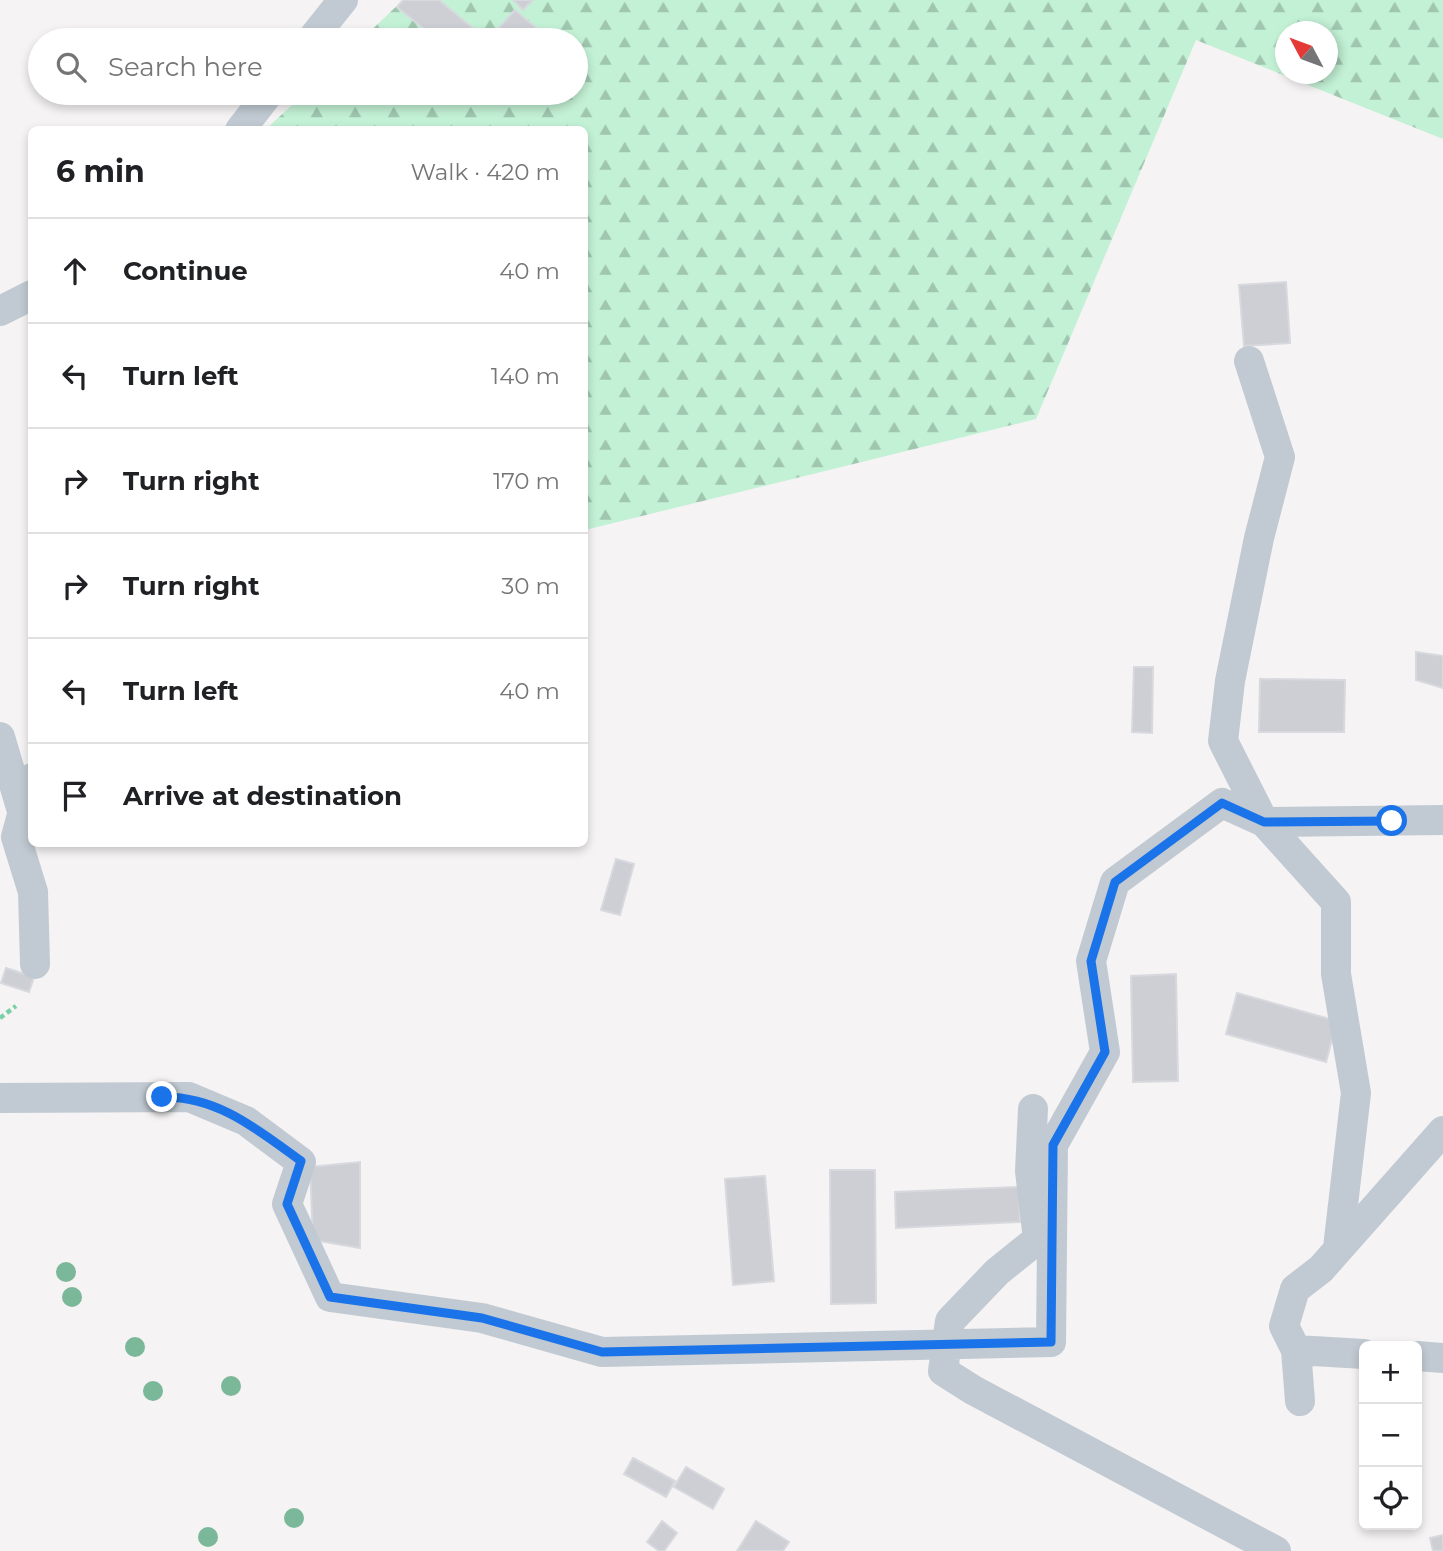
<!DOCTYPE html>
<meta charset="utf-8">
<style>
:root{--surface:#fff;--page:#f2f2f2;--text:#202124;--muted:#757577;--line:#e0e0e0}
body{margin:0;font-family:Montserrat,sans-serif;background:var(--page);color:var(--text)}
.controls{position:absolute;right:21px;bottom:21px;display:grid;overflow:hidden;border-radius:10px;box-shadow:0 4px 10px #0003}
.controls button{width:63px;height:63px;display:grid;place-items:center;padding:0;border:0;border-bottom:2px solid var(--line);background:var(--surface);color:var(--text);font:35px sans-serif}
.compass{position:absolute;left:1275px;top:21px;width:63px;height:63px;border-radius:50%;background:var(--surface);box-shadow:0 4px 10px #0003;rotate:311deg}
.stop{position:absolute;width:21px;height:21px;margin:-16px;border:5px solid #1a73e8;border-radius:50%;background:#fff}
.stop.end{background:#1a73e8;border-color:#fff;box-shadow:0 2px 7px #0008}
.list{margin:0;padding:0;list-style:none}
h2{display:flex;justify-content:space-between;align-items:center;height:91px;margin:0;padding:0 28px;font-size:30px}
h2 small{font-size:23px;font-weight:400;color:var(--muted)}
.list li{display:grid;grid-template-columns:46px 1fr auto;gap:21px;align-items:center;box-sizing:border-box;height:105px;padding:0 28px;border-top:2px solid var(--line)}
.list b{display:block;font-size:26px;white-space:nowrap}
.list em{font-size:23px;font-style:normal;color:var(--muted)}
.icon{flex:none;width:38px;height:38px;fill:none;stroke:currentColor;stroke-width:2;stroke-linecap:round;stroke-linejoin:round}
.map{position:relative;flex:none;width:1443px;height:1551px;overflow:hidden}
.search{position:absolute;background:var(--surface);box-shadow:0 4px 10px #0003;left:28px;top:28px;width:560px;height:77px;display:flex;align-items:center;gap:18px;box-sizing:border-box;padding:0 24px;border-radius:38px;color:var(--muted);font-size:26px}
.panel{position:absolute;background:var(--surface);box-shadow:0 4px 10px #0003;left:28px;top:126px;width:560px;height:721px;border-radius:10px}
.map>svg:first-child{display:block}
.forest{fill:url(#forest-firs);fill-rule:evenodd}
.building{fill:#cdcfd5;stroke:#d7d9de;stroke-width:2}
.lines{fill:none;stroke-linecap:round;stroke-linejoin:round}
.path{stroke:#7ad0a6;stroke-width:4.5;stroke-dasharray:5 3.5;stroke-linecap:butt}
.minor{stroke:#c1cad2;stroke-width:30}
.tree{fill:#7bb799}
.route{stroke:#1a73e8;stroke-width:9}
</style>
<div class="map">
<svg width="1443" height="1551" viewBox="0 0 1443 1551">
<defs>
<pattern id="forest-firs" width="22" height="20" patternUnits="userSpaceOnUse" patternTransform="scale(1.75)"><rect width="22" height="20" fill="#c3f1d5"/><path d="M5 1l3.5 6h-7zM16 11l3.5 6h-7z" fill="#a0c6b0"/></pattern>
</defs>
<rect width="100%" height="100%" fill="#f5f3f3"/>
<path class="forest" d="M403,0H1443V139L1196,40L1036,419L585,530L584,130H265L305,93H576V40H361ZM1286,32H1328V74H1286Z"/>
<path class="building" d="M403,0H439L486,39L438,40L397,7Z
M513,0H533L523,10Z
M515,10L540,31L532,40H488Z
M1286,282L1290,343L1244,346L1239,285Z
M1416,652L1443,656V688L1416,680Z
M1134,667H1153L1152,733L1132,732Z
M1260,679L1345,680L1344,732H1259Z
M616,859L634,864L620,915L601,910Z
M6,968L34,977L29,992L1,983Z
M1176,974L1178,1081L1133,1082L1131,976Z
M1237,993L1337,1021L1326,1062L1226,1034Z
M360,1162V1248L313,1240L310,1167Z
M830,1170H875L876,1303L831,1304Z
M765,1176L774,1281L733,1285L725,1179Z
M1019,1187L1020,1222L896,1228L895,1192Z
M633,1458L675,1481L666,1497L624,1474Z
M686,1467L724,1489L713,1509L674,1487Z
M662,1521L677,1533L664,1551H659L647,1542Z
M756,1521L789,1542L783,1551H737Z
M1443,1535V1551H1433L1430,1538Z"/>
<g class="lines">
<path class="path" d="M0,1018L16,1006"/>
<path class="minor" d="M311,40L343,0
M240,130L269,93
M0,311L32,295
M1249,361L1280,457L1259,538L1230,681L1223,741L1264,822L1336,902V974L1356,1093L1338,1248
M0,737L22,811
M32,778L16,837L33,892L35,964
M0,1098L189,1097L246,1121L301,1162L287,1204L330,1297L482,1318L602,1352L1051,1342L1053,1145L1105,1052L1091,961L1115,882L1222,803L1264,822L1443,820
M1033,1109L1030,1171L1038,1239L997,1272L950,1321L943,1371L973,1390L1276,1551
M1296,1350L1364,1354
M1417,1356L1443,1358
M1300,1401L1296,1350L1284,1326L1295,1289L1321,1269L1443,1131"/>
</g>
<g class="tree">
<circle cx="66" cy="1272" r="10"/>
<circle cx="72" cy="1297" r="10"/>
<circle cx="135" cy="1347" r="10"/>
<circle cx="231" cy="1386" r="10"/>
<circle cx="153" cy="1391" r="10"/>
<circle cx="294" cy="1518" r="10"/>
<circle cx="208" cy="1537" r="10"/>
</g>
<g class="lines">
<path class="route" d="M162,1097C218,1096 258,1130 301,1161L287,1204L330,1297L482,1318L602,1352L1051,1342L1053,1145L1105,1052L1091,961L1115,882L1222,803L1264,822L1392,821"/>
</g>
</svg>
<div class="controls">
<button>+</button>
<button>−</button>
<button><svg class="icon" aria-label="locate" viewBox="0 0 24 24"><circle cx="12" cy="12" r="6"/><path d="M12 2v4M12 18v4M2 12h4M18 12h4"/></svg></button>
</div>
<svg class="compass" viewBox="-18 -18 36 36"><path d="M0-13l5 13h-10z" fill="#e53935"/><path d="M0 13l5-13h-10z" fill="#757577"/></svg>
<div class="stop" style="left:1392px;top:821px"></div>
<div class="stop end" style="left:162px;top:1097px"></div>
<div class="search"><svg class="icon" aria-label="search" viewBox="0 0 24 24"><circle cx="10" cy="10" r="6"/><path d="M15 15l6 6"/></svg>Search here</div>
<section class="panel">
<h2>6 min<small>Walk · 420 m</small></h2>
<ul class="list">
<li><svg class="icon" aria-label="ahead" viewBox="0 0 24 24"><path d="M12 20V5M6 11l6-6 6 6"/></svg><div><b>Continue</b></div><em>40 m</em></li>
<li><svg class="icon" aria-label="left" viewBox="0 0 24 24"><path d="M17 20v-9H6M10 6l-5 5 5 5"/></svg><div><b>Turn left</b></div><em>140 m</em></li>
<li><svg class="icon" aria-label="right" viewBox="0 0 24 24"><path d="M7 20v-9h11M14 6l5 5-5 5"/></svg><div><b>Turn right</b></div><em>170 m</em></li>
<li><svg class="icon" aria-label="right" viewBox="0 0 24 24"><path d="M7 20v-9h11M14 6l5 5-5 5"/></svg><div><b>Turn right</b></div><em>30 m</em></li>
<li><svg class="icon" aria-label="left" viewBox="0 0 24 24"><path d="M17 20v-9H6M10 6l-5 5 5 5"/></svg><div><b>Turn left</b></div><em>40 m</em></li>
<li><svg class="icon" aria-label="arrive" viewBox="0 0 24 24"><path d="M6 21V4h12l-3 4 3 4H6"/></svg><div><b>Arrive at destination</b></div></li>
</ul>
</section>
</div>
